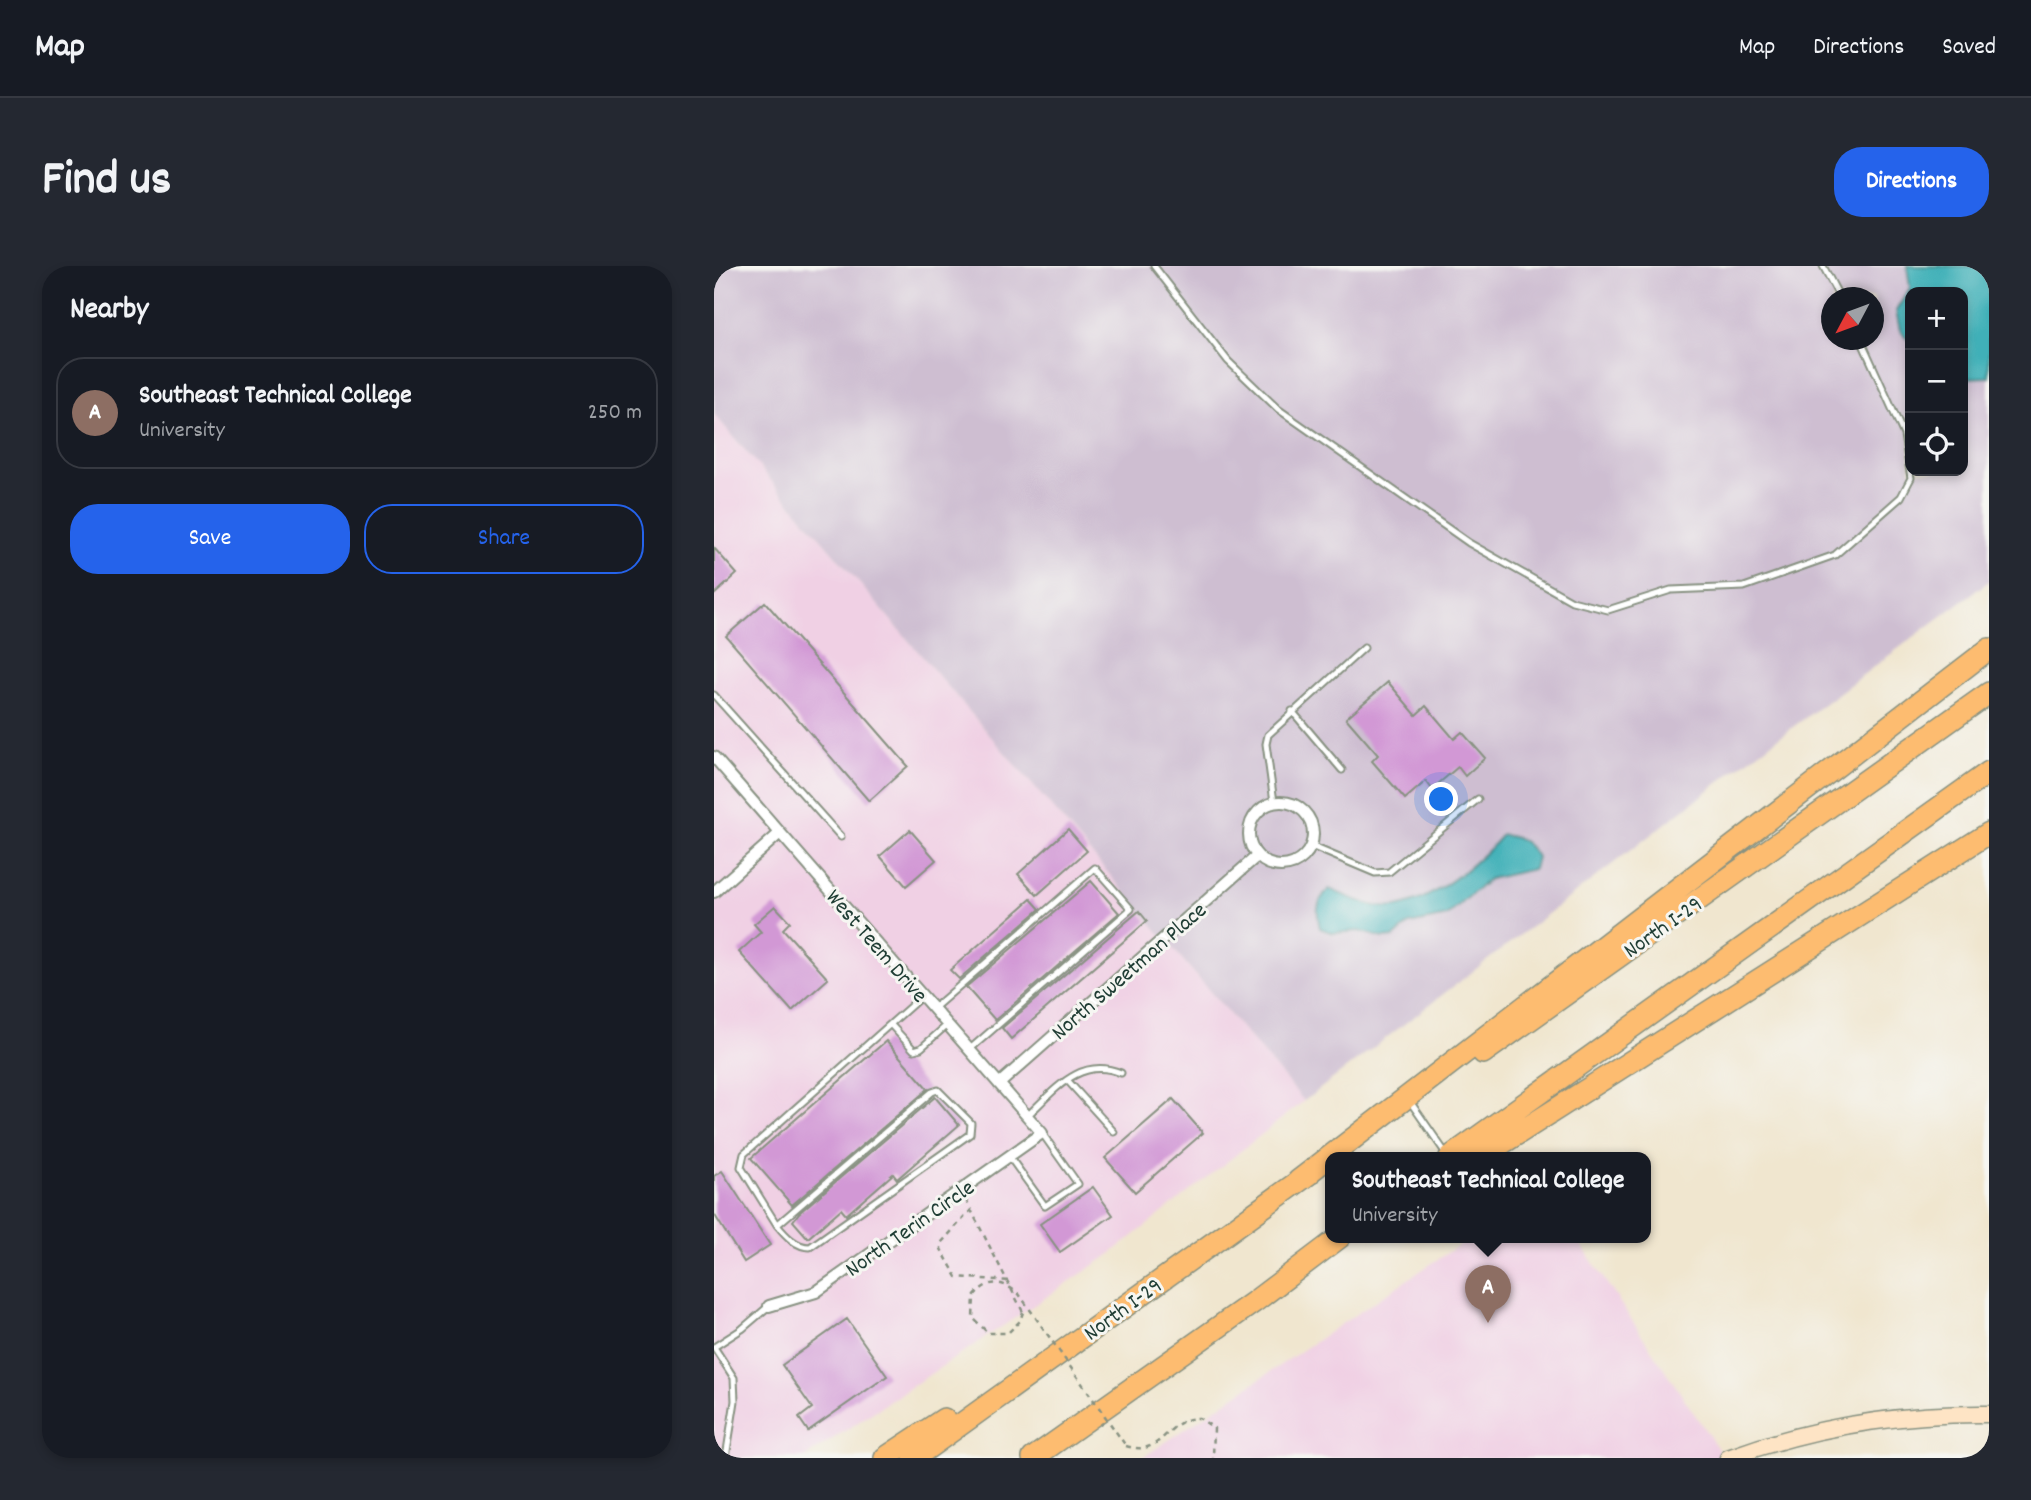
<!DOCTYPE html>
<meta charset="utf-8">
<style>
:root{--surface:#171b24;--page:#242831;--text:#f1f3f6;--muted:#9ea1a6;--line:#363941;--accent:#2563eb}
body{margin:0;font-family:Dekko,sans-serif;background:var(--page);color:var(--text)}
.controls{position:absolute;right:21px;top:21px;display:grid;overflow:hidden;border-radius:14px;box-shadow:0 4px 10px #0003}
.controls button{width:63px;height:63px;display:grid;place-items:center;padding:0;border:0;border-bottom:2px solid var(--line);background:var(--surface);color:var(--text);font:35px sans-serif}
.compass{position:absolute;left:1107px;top:21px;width:63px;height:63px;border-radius:50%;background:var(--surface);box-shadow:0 4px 10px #0003;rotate:229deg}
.you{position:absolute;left:728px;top:534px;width:24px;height:24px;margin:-18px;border:5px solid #fff;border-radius:50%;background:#1a73e8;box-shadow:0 0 0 10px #1a73e833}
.badge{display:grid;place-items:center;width:46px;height:46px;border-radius:50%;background:var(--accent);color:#fff;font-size:23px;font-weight:700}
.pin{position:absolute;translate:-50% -58px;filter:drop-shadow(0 2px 4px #0008)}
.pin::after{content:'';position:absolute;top:37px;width:24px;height:21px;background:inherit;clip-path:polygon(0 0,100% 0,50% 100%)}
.popup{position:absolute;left:611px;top:886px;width:326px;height:91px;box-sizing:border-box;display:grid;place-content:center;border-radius:14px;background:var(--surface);filter:drop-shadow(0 2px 5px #0005);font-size:23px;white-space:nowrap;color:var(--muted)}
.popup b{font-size:26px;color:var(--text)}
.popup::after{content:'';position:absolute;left:50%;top:100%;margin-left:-14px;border:14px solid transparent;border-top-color:var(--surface)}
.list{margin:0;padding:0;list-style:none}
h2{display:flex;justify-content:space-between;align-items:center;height:91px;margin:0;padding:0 28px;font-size:30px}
h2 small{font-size:23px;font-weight:400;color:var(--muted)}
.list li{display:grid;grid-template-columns:46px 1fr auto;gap:21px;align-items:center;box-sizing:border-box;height:112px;margin:0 14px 14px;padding:0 14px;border:2px solid var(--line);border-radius:28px}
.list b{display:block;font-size:26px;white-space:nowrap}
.list p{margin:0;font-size:23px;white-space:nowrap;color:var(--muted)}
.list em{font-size:23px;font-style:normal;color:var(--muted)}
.actions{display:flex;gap:14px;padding:21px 28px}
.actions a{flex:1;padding:16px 0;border:2px solid var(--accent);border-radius:28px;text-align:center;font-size:24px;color:var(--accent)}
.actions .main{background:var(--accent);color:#fff}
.icon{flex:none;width:38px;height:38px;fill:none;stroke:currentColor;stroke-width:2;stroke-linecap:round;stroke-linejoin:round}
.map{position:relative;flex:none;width:1275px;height:1192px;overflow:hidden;border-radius:28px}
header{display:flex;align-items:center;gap:42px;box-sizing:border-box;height:98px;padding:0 35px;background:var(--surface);border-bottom:2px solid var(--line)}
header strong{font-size:33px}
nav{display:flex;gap:38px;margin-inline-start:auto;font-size:24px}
.intro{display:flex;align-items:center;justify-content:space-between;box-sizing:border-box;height:168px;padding:0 42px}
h1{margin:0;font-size:49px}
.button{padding:18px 32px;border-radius:28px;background:var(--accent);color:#fff;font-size:24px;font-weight:700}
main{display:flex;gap:42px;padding:0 42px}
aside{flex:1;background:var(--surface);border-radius:28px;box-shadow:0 4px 10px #0003}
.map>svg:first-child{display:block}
.built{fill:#f0d0e4}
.industrial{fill:#cebed1;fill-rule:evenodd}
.water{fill:#3fb0b8;stroke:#2f7676;stroke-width:2}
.building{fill:#d298d5}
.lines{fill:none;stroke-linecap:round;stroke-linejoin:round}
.lane-casing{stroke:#889282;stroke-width:9}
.street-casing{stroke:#889282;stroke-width:14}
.secondary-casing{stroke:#889282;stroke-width:19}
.highway-casing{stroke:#889282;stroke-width:24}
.path{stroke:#889282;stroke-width:2.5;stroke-dasharray:5 5;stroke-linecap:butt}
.lane{stroke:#fff;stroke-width:5}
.street{stroke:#fff;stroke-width:10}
.secondary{stroke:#fee4c5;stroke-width:16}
.highway{stroke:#fdbc6f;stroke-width:21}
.path-bridge{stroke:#889282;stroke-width:2.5;stroke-dasharray:5 5;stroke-linecap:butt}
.labels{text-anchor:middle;stroke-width:6;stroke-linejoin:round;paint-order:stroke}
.street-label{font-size:23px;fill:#1f3d34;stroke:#f6f6f2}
</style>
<header>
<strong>Map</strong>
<nav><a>Map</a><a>Directions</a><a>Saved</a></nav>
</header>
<div class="intro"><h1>Find us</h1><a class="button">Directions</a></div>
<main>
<aside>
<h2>Nearby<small></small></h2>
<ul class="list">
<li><span class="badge" style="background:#8d6e63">A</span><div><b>Southeast Technical College</b><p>University</p></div><em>250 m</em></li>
</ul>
<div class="actions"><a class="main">Save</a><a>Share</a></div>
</aside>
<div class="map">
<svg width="1275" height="1192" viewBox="0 0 1275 1192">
<rect width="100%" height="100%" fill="#f6f6f2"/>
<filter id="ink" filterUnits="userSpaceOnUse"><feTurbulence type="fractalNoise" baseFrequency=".0143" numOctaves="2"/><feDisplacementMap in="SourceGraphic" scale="14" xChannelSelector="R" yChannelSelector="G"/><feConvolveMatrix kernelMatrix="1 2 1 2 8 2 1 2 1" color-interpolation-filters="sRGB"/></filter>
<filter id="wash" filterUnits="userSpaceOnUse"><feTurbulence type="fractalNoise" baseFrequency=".00686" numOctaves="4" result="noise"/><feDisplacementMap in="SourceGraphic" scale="28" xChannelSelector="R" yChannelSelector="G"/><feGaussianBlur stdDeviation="1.57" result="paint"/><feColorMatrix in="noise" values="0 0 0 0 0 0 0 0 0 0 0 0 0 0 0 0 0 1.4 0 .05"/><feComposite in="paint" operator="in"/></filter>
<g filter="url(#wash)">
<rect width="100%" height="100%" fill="#f0e6cf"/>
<path class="built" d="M0,148L590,835L394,990L90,1192H0Z
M757,971H862L1010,1192H428Z"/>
<path class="industrial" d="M0,0H1275V315L1021,504L590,835L0,148ZM1196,26H1249V205H1196ZM1118,32H1160V74H1118Z"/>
<path class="water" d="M1193,0H1275V111L1249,112V26H1196V76L1186,64L1182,45L1196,22Z
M788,569C805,571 814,576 823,591L820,603L775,613L733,650L695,658L680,671L669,672L645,665L619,667L606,662C602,645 602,636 615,623C635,631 660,644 682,641C719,635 765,596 788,569Z"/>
<g id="blocks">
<path class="building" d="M0,282L23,308L0,329Z
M51,336L194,500L155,535L12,370Z
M674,416L702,449L712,440L740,473L748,466L771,492L751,510L744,501L718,523L712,515L691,533L658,495L664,489L632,452Z
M354,563L373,585L323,629L304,608Z
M196,564L222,594L192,620L166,590Z
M377,615L405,647L281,754L252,721Z
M317,633L326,643L245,713L236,704Z
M61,640L76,656L69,663L114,713L78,745L25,686L47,666L40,658Z
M425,645L433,655L297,773L288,762Z
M172,775L214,823L78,939L37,892Z
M221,831L245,859L183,913L179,908L132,949L127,943L94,972L79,955L85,947Z
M459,833L489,867L421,926L391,892Z
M8,905L56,979L30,996L0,948V910Z
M379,921L399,949L346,986L326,958Z
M133,1053L173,1110L94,1165L85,1152L98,1142L68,1099Z"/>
</g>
</g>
<g filter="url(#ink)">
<use href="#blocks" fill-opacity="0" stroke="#889282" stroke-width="2"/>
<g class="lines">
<defs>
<path id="lane" d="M440,0L514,95L564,143L755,277L858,335L894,344L957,324L1030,321L1121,289L1187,231L1197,212L1190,169L1147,74
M1109,0L1126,32
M0,429L127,571
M578,445L628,504
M560,536L552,478L554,469L650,382
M597,580L661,607L675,606L764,533
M220,742L381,602L417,643L255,784
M177,759L200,784L207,782L233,759
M354,815L400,866
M697,837L733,889
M313,850C341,824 366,790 407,807
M295,890L331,940L364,918L328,867
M63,959L218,826L224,824L257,857L256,868L96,981C82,981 72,970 63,959L27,901L30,888L208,730
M0,1081L20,1112L21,1135L12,1191
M0,1081L28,1063L55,1040"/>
<path id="street" d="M0,491L328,867L102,1026L55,1040
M535 568a32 32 0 1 1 64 0a32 32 0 1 1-64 0Z
M0,626L66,567
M285,818L543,590"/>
<path id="secondary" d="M1014,1192C1097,1161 1186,1147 1275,1148"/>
<path id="highway" d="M769,787L1275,427
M736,891L1275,506
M767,891L1275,567
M584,915L1275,383
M171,1192L230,1153
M200,1192L595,908
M319,1192L540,1036L626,971"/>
</defs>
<use href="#lane" class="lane-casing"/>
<use href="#street" class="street-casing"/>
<use href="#secondary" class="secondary-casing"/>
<use href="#highway" class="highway-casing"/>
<path class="path" d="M252,934L309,1046
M258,943L227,977V983L243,1011L296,1015
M412,1180C450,1192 451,1152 485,1152L500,1162L499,1192"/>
<use href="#lane" class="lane"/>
<use href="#street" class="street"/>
<use href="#secondary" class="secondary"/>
<use href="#highway" class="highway"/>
<path class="path-bridge" d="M309,1046L306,1055L294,1067H274L259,1052L260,1030C274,1013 288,1014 305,1028L412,1180"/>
</g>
</g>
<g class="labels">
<g class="street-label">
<text transform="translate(948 660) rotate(-35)" y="8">North I-29</text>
<text transform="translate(164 679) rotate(49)" y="8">West Teem Drive</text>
<text transform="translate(414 704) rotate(-41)" y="8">North Sweetman Place</text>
<text transform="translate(195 961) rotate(-35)" y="8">North Terin Circle</text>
<text transform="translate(408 1042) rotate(-36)" y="8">North I-29</text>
</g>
</g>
</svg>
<div class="controls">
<button>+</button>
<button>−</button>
<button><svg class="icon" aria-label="locate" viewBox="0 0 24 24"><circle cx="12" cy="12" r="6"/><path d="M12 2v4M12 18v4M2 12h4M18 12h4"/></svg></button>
</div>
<svg class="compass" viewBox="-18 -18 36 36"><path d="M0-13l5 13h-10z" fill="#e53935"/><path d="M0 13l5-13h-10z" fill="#9ea1a6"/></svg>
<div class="you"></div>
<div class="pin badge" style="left:774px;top:1057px;background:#8d6e63">A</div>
<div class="popup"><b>Southeast Technical College</b>University</div>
</div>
</main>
